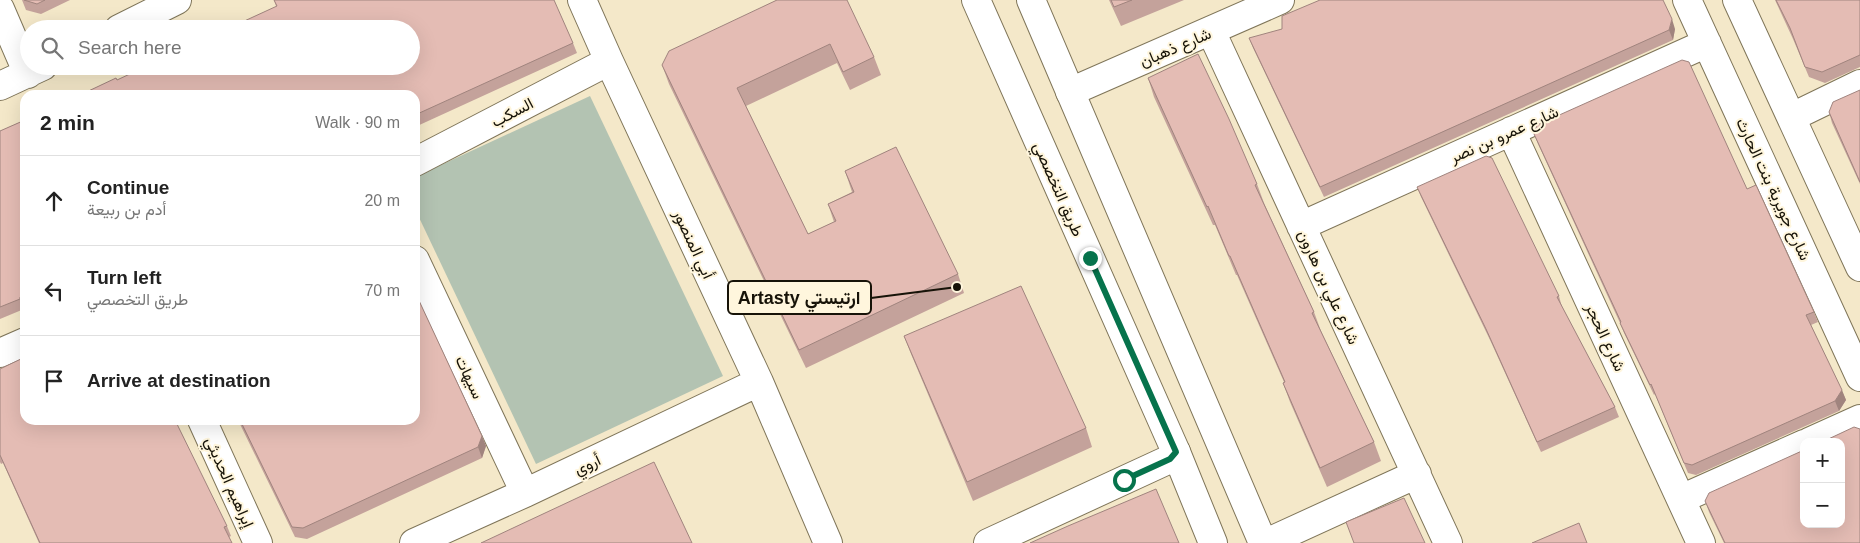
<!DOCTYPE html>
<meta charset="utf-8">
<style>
:root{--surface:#fff;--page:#f6f6f6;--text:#222;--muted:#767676;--line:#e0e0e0}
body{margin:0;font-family:Helvetica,Vazirmatn,sans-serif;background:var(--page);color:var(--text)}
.controls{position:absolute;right:15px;bottom:15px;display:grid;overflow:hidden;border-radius:10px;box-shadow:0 5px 20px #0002}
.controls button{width:45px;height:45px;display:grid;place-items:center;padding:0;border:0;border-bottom:1px solid var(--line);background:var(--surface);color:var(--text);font:25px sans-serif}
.stop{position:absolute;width:15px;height:15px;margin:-11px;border:4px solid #06734c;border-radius:50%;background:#fff}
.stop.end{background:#06734c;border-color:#fff;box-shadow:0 1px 5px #0008}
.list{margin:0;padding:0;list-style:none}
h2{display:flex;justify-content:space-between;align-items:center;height:65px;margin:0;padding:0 20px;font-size:21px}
h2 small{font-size:16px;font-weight:400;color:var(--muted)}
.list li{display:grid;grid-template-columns:32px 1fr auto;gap:15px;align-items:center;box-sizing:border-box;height:90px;padding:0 20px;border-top:1px solid var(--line)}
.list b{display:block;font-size:19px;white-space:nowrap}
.list p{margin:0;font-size:16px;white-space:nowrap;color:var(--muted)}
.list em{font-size:16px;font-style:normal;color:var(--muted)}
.icon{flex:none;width:28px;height:28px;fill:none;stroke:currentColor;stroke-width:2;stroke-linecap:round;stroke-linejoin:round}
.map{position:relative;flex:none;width:1860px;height:543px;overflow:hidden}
.search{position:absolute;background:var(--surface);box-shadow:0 5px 20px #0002;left:20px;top:20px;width:400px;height:55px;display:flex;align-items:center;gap:12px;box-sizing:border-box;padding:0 18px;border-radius:28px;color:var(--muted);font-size:19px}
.panel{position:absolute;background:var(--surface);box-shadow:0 5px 20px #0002;left:20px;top:90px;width:400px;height:335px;border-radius:15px}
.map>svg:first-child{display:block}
.green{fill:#b3c3b2}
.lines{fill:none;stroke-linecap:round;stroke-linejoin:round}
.minor-casing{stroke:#7f7559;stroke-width:30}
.major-casing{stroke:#7f7559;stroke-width:30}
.minor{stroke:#fff;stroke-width:28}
.major{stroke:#fff;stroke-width:28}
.wall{fill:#c4a29b}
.shaded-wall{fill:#a0847e}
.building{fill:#e4bcb4;stroke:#a0847e}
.route{stroke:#06734c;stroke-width:6}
.labels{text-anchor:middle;stroke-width:4;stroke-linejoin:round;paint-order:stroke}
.street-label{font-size:16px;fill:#171308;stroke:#fff6dd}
.leader{fill:none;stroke:#171308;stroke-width:2}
.callout-dot{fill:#171308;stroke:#fff6dd;stroke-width:2}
.callout{fill:#fff6dd;stroke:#171308;stroke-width:2}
.callout-label{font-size:18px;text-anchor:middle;font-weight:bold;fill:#171308}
</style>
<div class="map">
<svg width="1860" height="543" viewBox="0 0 1860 543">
<rect width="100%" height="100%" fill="#f4e8c9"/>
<path class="green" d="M590,96L723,376L536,464L415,209V177Z"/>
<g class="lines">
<defs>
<path id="minor" d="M582,0L609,61L759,382L828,543
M1687,0L1860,377
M1737,0L1860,267
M0,9L28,74
M119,29L177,0
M1211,31L1448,543
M0,86L43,66
M1070,92L1280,0
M1792,117L1860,84
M1511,131L1701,543
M415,162L609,61
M1301,226L1707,43
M415,260L525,493
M0,353L25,342
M202,420L258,543
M1809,442L1860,419
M1681,499L1804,444
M414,543L525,493L759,382
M988,543L1170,459L1176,452
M1266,543L1417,474"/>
<path id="major" d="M976,0L1176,452L1213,543
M1031,0L1263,543"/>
</defs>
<use href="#minor" class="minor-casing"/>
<use href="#major" class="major-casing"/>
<use href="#minor" class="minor"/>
<use href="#major" class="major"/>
</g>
<path class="wall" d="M22,0H70L41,14L26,10Z
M274,0L573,43L577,53L415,127V95L276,6Z
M777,0L874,57L881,75L850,90L837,63L746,106L808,234L834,222L828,204L852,192L845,171L958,274L964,293L806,368L669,84L662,65Z
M1109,0H1184L1121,26Z
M1775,0H1860V67L1825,83L1809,77L1793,39Z
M1675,29L1673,40L1324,197L1253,48L1249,38Z
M1148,78L1257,184L1264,203L1314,312L1321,331L1374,442L1381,461L1327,487L1290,402L1283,383L1284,382L1237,275H1236L1215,225H1213L1154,97Z
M1860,90V184L1832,123L1829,112Z
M25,120V306L23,307L24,309L0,319V131Z
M1534,134L1747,189L1814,312L1818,322L1811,325L1846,400L1839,411L1696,475L1688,473L1655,394L1654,395L1624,333L1620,323L1538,144Z
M1417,187L1559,296L1562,307L1615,407L1619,417L1541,452L1490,340L1421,197Z
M904,336L1086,428L1092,447L973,501L911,354Z
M0,369L227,526L231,536L229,537L232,543H39L3,463L1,464L0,462Z
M238,420H415L482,436L486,446L482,458L307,539L295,537Z
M1705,501L1860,543H1724L1709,512Z"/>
<path class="shaded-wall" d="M1672,19L1675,29L1673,40L1669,30Z
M1842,390L1846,400L1839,411L1835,401Z
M482,436L486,446L482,458L478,447Z"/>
<path class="building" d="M24,0H45L37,4Z
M274,0H554L573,43L415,115V95H80L116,78L117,80L147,66H411V29H227L277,6Z
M777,0H847L874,57L843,72L830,44L737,88L808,234L836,221L828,204L854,192L845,171L896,147L958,274L799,350L662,65L669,51Z
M1111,0H1132L1114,7Z
M1320,0H1663L1672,19L1669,30L1320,187L1249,38L1282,29V16Z
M1776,0H1860V55L1822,72L1805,67L1790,28Z
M1198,54L1229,119L1257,184L1255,185L1314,312L1312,313L1374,442L1320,468L1283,383L1285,382L1230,256H1229L1208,206L1207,207L1148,78Z
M1682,60L1689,62L1747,189L1756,185L1814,312L1806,315L1842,390L1835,401L1692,465L1684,463L1651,384L1650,385L1620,323L1621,322L1534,134L1537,125Z
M1860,90V182L1829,112L1833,102Z
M25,120V294L20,297V299L0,307V131Z
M1486,156L1492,158L1559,296L1557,297L1615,407L1537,442L1486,329L1417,187Z
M1021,286L1086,428L967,482L904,336Z
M415,292L482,436L478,447L303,528L292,527L240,420H415Z
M25,357V420H175L227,526L224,527L232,543H40L0,455V369Z
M1854,427L1860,429V543H1725L1705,501L1709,493L1804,450V524H1841V442H1822Z
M654,462L692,543H481Z
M1156,489L1179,543H1030L1068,526Z
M1404,498L1425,543H1354L1346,522Z
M1579,523L1587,543H1532Z"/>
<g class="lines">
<path class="route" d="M1090,258L1176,452L1170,459L1124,480"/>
</g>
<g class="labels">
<g class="street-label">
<text transform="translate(1175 47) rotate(-23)" y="6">شارع ذهبان</text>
<text transform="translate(512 112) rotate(-28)" y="6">السكب</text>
<text transform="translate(1504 134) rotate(-24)" y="6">شارع عمرو بن نصر</text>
<text transform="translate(1059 189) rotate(66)" y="6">طريق التخصصي</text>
<text transform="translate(1774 189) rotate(65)" y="6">شارع جويرية بنت الحارث</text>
<text transform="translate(694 244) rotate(65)" y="6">أبي المنصور</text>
<text transform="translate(1329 287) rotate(65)" y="6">شارع علي بن هارون</text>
<text transform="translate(1606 337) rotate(65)" y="6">شارع الحجر</text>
<text transform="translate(470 377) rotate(65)" y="6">سيهات</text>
<text transform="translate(587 464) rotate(-25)" y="6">أروي</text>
<text transform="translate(230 482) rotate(66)" y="6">إبراهيم الحديثي</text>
</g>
</g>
<path class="leader" d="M957 287L871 298"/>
<circle class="callout-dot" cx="957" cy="287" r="5"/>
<rect class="callout" x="728" y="281" width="143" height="33" rx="5"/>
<g class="callout-label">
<text x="799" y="304">Artasty ارتيستي</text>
</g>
</svg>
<div class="controls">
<button>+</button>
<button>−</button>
</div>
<div class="stop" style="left:1124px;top:480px"></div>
<div class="stop end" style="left:1090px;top:258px"></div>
<div class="search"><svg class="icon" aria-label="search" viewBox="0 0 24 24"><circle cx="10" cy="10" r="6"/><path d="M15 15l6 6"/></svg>Search here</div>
<section class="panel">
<h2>2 min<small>Walk · 90 m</small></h2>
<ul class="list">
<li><svg class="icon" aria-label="ahead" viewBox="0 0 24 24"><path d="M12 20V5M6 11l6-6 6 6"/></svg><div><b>Continue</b><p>أدم بن ربيعة</p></div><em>20 m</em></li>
<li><svg class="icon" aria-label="left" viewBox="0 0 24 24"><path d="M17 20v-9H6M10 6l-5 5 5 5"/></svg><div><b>Turn left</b><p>طريق التخصصي</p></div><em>70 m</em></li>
<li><svg class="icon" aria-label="arrive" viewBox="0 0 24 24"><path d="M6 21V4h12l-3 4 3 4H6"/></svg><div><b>Arrive at destination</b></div></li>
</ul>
</section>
</div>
